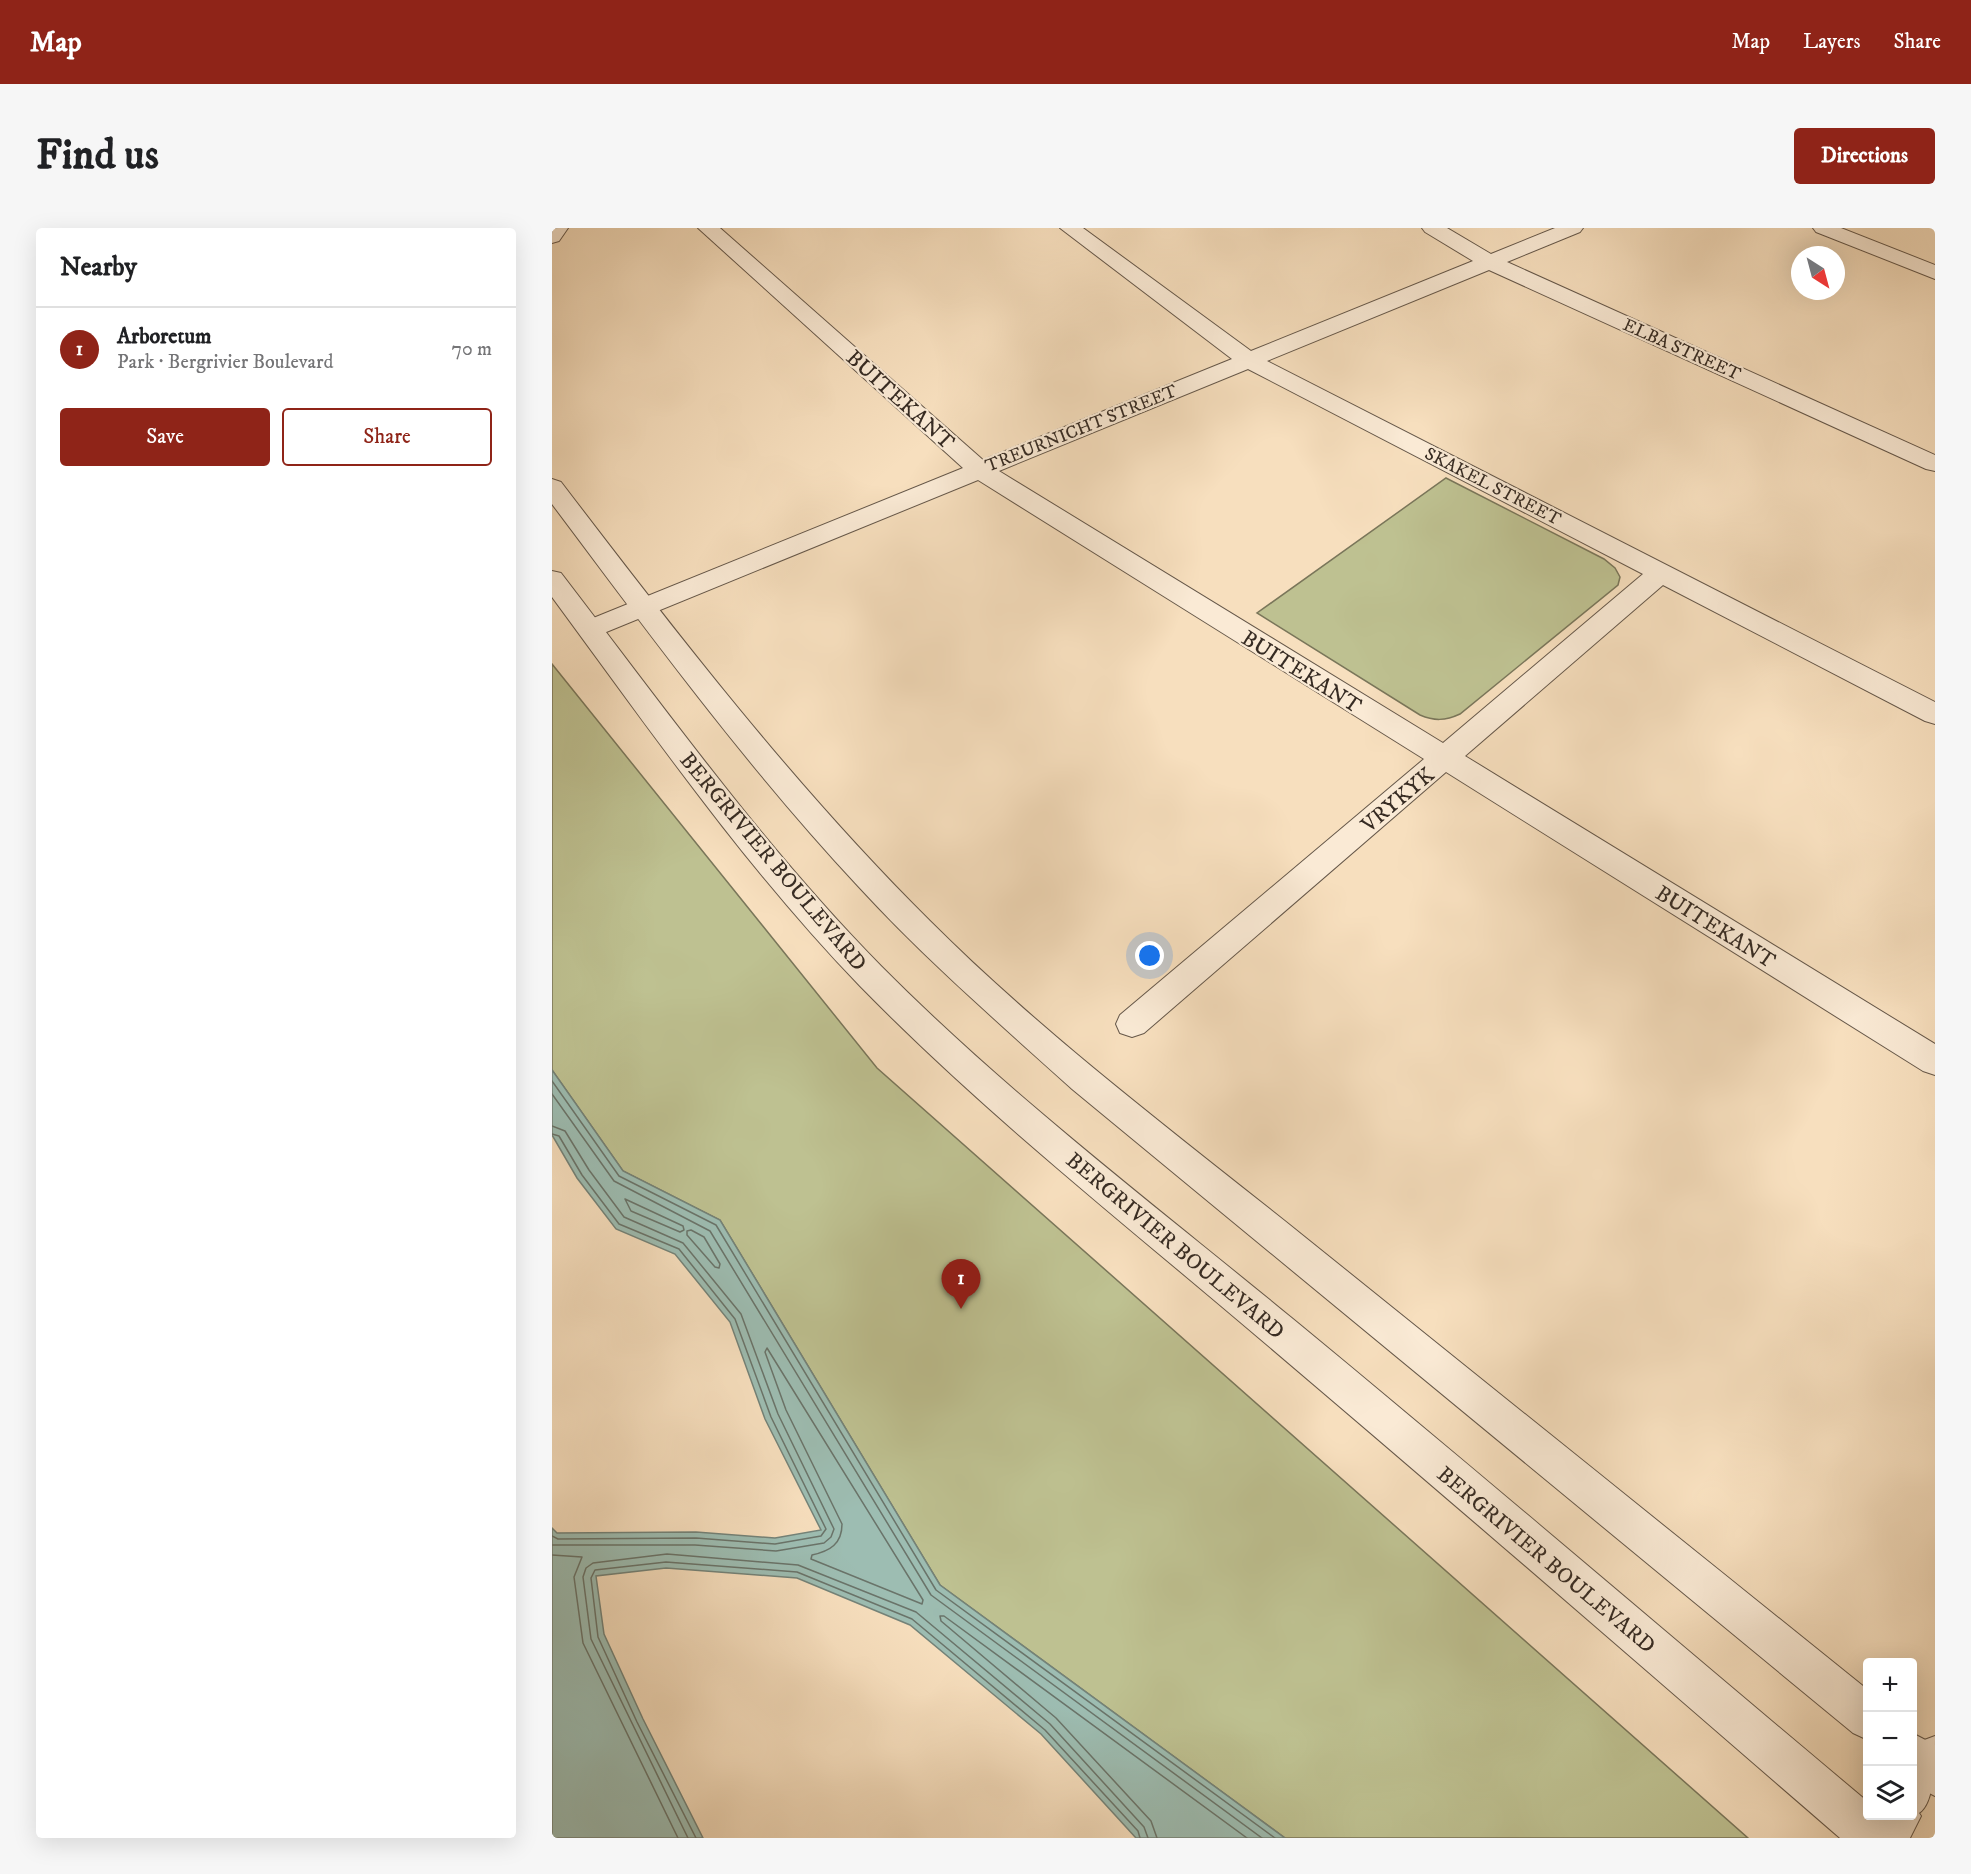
<!DOCTYPE html>
<meta charset="utf-8">
<style>
:root{--surface:#fff;--page:#f6f6f6;--text:#202124;--muted:#757577;--line:#e0e0e0;--accent:#8f2418}
body{margin:0;font-family:"IM FELL DW Pica",serif;background:var(--page);color:var(--text)}
.controls{position:absolute;right:18px;bottom:18px;display:grid;overflow:hidden;border-radius:6px;box-shadow:0 6px 24px #0002}
.controls button{width:54px;height:54px;display:grid;place-items:center;padding:0;border:0;border-bottom:2px solid var(--line);background:var(--surface);color:var(--text);font:30px sans-serif}
.compass{position:absolute;left:1239px;top:18px;width:54px;height:54px;border-radius:50%;background:var(--surface);box-shadow:0 6px 24px #0002;rotate:144deg}
.you{position:absolute;left:598px;top:728px;width:21px;height:21px;margin:-15px;border:4px solid #fff;border-radius:50%;background:#1a73e8;box-shadow:0 0 0 9px #1a73e833}
.badge{display:grid;place-items:center;width:39px;height:39px;border-radius:50%;background:var(--accent);color:#fff;font-size:20px;font-weight:700}
.pin{position:absolute;translate:-50% -50px;filter:drop-shadow(0 2px 3px #0008)}
.pin::after{content:'';position:absolute;top:32px;width:21px;height:18px;background:inherit;clip-path:polygon(0 0,100% 0,50% 100%)}
.list{margin:0;padding:0;list-style:none}
h2{display:flex;justify-content:space-between;align-items:center;height:78px;margin:0;padding:0 24px;font-size:26px}
h2 small{font-size:20px;font-weight:400;color:var(--muted)}
.list li{display:grid;grid-template-columns:39px 1fr auto;gap:18px;align-items:center;box-sizing:border-box;height:84px;padding:0 24px;border-top:2px solid var(--line)}
.list b{display:block;font-size:22px;white-space:nowrap}
.list p{margin:0;font-size:20px;white-space:nowrap;color:var(--muted)}
.list em{font-size:20px;font-style:normal;color:var(--muted)}
.actions{display:flex;gap:12px;padding:18px 24px}
.actions a{flex:1;padding:14px 0;border:2px solid var(--accent);border-radius:6px;text-align:center;font-size:21px;color:var(--accent)}
.actions .main{background:var(--accent);color:#fff}
.icon{flex:none;width:33px;height:33px;fill:none;stroke:currentColor;stroke-width:2;stroke-linecap:round;stroke-linejoin:round}
.map{position:relative;flex:none;width:1383px;height:1610px;overflow:hidden;border-radius:6px}
header{display:flex;align-items:center;gap:36px;box-sizing:border-box;height:84px;padding:0 30px;background:var(--accent);color:#fff}
header strong{font-size:28px}
nav{display:flex;gap:33px;margin-inline-start:auto;font-size:21px}
.intro{display:flex;align-items:center;justify-content:space-between;box-sizing:border-box;height:144px;padding:0 36px}
h1{margin:0;font-size:42px}
.button{padding:15px 27px;border-radius:6px;background:var(--accent);color:#fff;font-size:21px;font-weight:700}
main{display:flex;gap:36px;padding:0 36px}
aside{flex:1;background:var(--surface);border-radius:6px;box-shadow:0 6px 24px #0002}
.map>svg:first-child{display:block}
.green{fill:#bec191;stroke:#7a765a;stroke-width:1.5}
.water{fill:#9dbdb2;stroke:#748379;stroke-width:1.5}
.lines{fill:none;stroke-linecap:round;stroke-linejoin:round}
.shore{stroke:#6a746a;stroke-width:1.5}
.minor-casing{stroke:#66584a;stroke-width:2}
.tertiary-casing{stroke:#66584a;stroke-width:2}
.minor{fill:#faead5;fill-rule:evenodd}
.tertiary{fill:#faead5;fill-rule:evenodd}
.labels{text-anchor:middle;stroke-width:4.5;stroke-linejoin:round;paint-order:stroke}
.far-street-label{font-size:18px;fill:#362b23;stroke:#faead5}
.street-label{font-size:22px;fill:#362b23;stroke:#faead5}
</style>
<header>
<strong>Map</strong>
<nav><a>Map</a><a>Layers</a><a>Share</a></nav>
</header>
<div class="intro"><h1>Find us</h1><a class="button">Directions</a></div>
<main>
<aside>
<h2>Nearby<small></small></h2>
<ul class="list">
<li><span class="badge">1</span><div><b>Arboretum</b><p>Park · Bergrivier Boulevard</p></div><em>70 m</em></li>
</ul>
<div class="actions"><a class="main">Save</a><a>Share</a></div>
</aside>
<div class="map">
<svg width="1383" height="1610" viewBox="0 0 1383 1610">
<rect width="100%" height="100%" fill="#f7dfbe"/>
<filter id="stains"><feTurbulence type="fractalNoise" baseFrequency=".00333" numOctaves="4"/><feColorMatrix values="0 0 0 0 .2 0 0 0 0 .09 0 0 0 0 .02 0 0 0 .5 -.17"/></filter>
<radialGradient id="worn" r=".72"><stop offset=".6" stop-color="#630" stop-opacity="0"/><stop offset="1" stop-color="#630" stop-opacity=".3"/></radialGradient>
<path class="green" d="M894,250L1052,331L1063,340L1068,349L1066,357L908,486C893,493 882,493 868,487L705,385Z
M0,436L325,840L1196,1610H733L388,1357L168,992L71,943L0,842Z"/>
<path class="water" d="M0,842L71,943L168,992L388,1357L733,1610H584L489,1506L358,1397L245,1350L114,1340L44,1348L52,1406L91,1491L151,1610H0V1300L5,1305L144,1304L223,1310L269,1302L213,1191L178,1094L123,1026L64,1001L25,950L0,907Z"/>
<g class="lines">
<path class="shore" d="M0,853L67,948L164,997L384,1362L723,1610
M0,866L62,953L158,1003L379,1367L710,1610
M0,898L13,903L37,942L72,989L131,1015L189,1086L226,1186L282,1301L279,1309L272,1315L224,1323L143,1317H0
M0,906L7,908L30,947L67,996L127,1021L183,1091L219,1189L274,1301L269,1308L223,1316L144,1310L6,1311L0,1308
M73,971L131,998L132,1002L128,1004L79,983Z
M139,1002L152,1009L168,1036L167,1040L163,1039L135,1007V1003Z
M215,1120L371,1372L370,1376L259,1331L260,1327C278,1323 290,1316 290,1296L234,1182L213,1124Z
M0,1327L30,1329L22,1349L31,1415L126,1610
M136,1610L39,1411L31,1349L34,1340L41,1335L115,1326L246,1337L364,1384L498,1496L592,1599L596,1610
M144,1610L85,1494L46,1409L39,1350L43,1342L114,1334L245,1344L360,1391L493,1502L586,1603L588,1610
M605,1610L599,1593L504,1490L389,1393L388,1388H392L695,1610"/>
<defs>
<path id="minor" d="M146,0H168L431,232L680,131L508,0H531L699,123L921,33L873,4L870,0H895L939,26L1003,0H1031L1028,4L955,34L1383,227V243L1374,241L937,42L715,133L1383,474V496L1373,493L1111,357L913,528L1383,816V847L1371,843L894,544L592,805L580,809L568,805L564,796L568,787L872,531L426,252L47,407L38,410L29,407L25,401L29,395L411,240ZM696,141L1091,346L891,515L447,243Z
M1261,0H1289L1383,37V51L1264,4Z
M1383,1508C1383,1531 1383,1575 1367,1585L1369,1588L1358,1610H1309L1320,1588H1360V1525L1367,1514Z"/>
<path id="tertiary" d="M0,0H16L7,13L0,15Z
M0,251L9,254C125,406 242,558 378,693C492,807 623,905 749,1006C938,1158 1127,1310 1316,1462V1512L1301,1505L520,861C447,795 373,731 306,658C195,539 98,407 0,276Z
M0,343L9,345C112,479 210,617 329,738C456,866 601,976 741,1091C934,1250 1124,1413 1316,1574V1588H1331L1339,1594L1346,1610H1288C1095,1443 902,1275 707,1110C572,995 432,885 308,758C193,639 98,502 0,369Z
M1360,1505L1383,1517V1568L1360,1556Z"/>
</defs>
<use href="#minor" class="minor-casing"/>
<use href="#tertiary" class="tertiary-casing"/>
<use href="#minor" class="minor"/>
<use href="#tertiary" class="tertiary"/>
</g>
<g class="labels">
<g class="far-street-label">
<text transform="translate(1130 121) rotate(24)" y="6">ELBA STREET</text>
<text transform="translate(529 200) rotate(-22)" y="6">TREURNICHT STREET</text>
<text transform="translate(941 258) rotate(27)" y="6">SKAKEL STREET</text>
</g>
<g class="street-label">
<text transform="translate(349 171) rotate(42)" y="8">BUITEKANT</text>
<text transform="translate(750 443) rotate(32)" y="8">BUITEKANT</text>
<text transform="translate(845 571) rotate(-40)" y="8">VRYKYK</text>
<text transform="translate(222 633) rotate(50)" y="8">BERGRIVIER BOULEVARD</text>
<text transform="translate(1164 698) rotate(32)" y="8">BUITEKANT</text>
<text transform="translate(624 1017) rotate(40)" y="8">BERGRIVIER BOULEVARD</text>
<text transform="translate(995 1331) rotate(40)" y="8">BERGRIVIER BOULEVARD</text>
</g>
</g>
<rect width="100%" height="100%" filter="url(#stains)"/>
<rect width="100%" height="100%" fill="url(#worn)"/>
</svg>
<div class="controls">
<button>+</button>
<button>−</button>
<button><svg class="icon" aria-label="layers" viewBox="0 0 24 24"><path d="M12 4l9 5-9 5-9-5zM3 14l9 5 9-5"/></svg></button>
</div>
<svg class="compass" viewBox="-18 -18 36 36"><path d="M0-13l5 13h-10z" fill="#e53935"/><path d="M0 13l5-13h-10z" fill="#757577"/></svg>
<div class="you"></div>
<div class="pin badge" style="left:409px;top:1081px">1</div>
</div>
</main>
